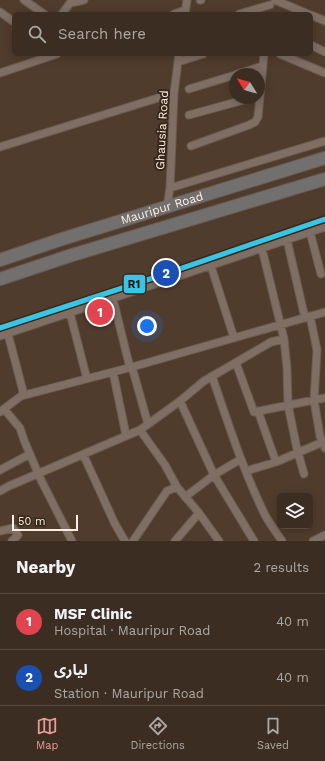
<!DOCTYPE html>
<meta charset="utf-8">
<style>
:root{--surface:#3c2d22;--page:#47392f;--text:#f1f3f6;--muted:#aca8a5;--line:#554940;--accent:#e69b98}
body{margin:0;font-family:"Work Sans","Noto Sans Arabic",sans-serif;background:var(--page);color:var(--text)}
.controls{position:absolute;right:12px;bottom:12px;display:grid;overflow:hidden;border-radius:6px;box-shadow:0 2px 10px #0003}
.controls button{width:36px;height:36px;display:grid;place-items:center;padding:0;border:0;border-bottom:1px solid var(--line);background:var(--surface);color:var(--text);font:20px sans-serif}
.compass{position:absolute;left:229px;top:68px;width:36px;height:36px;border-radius:50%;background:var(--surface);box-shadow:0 2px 10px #0003;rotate:307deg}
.scale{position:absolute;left:12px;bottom:10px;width:66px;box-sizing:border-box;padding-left:4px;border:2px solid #fdeee5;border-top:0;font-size:11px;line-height:14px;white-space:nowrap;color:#fdeee5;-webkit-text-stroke:3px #37261a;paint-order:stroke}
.you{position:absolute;left:147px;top:326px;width:14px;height:14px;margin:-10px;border:3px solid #fff;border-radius:50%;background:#1a73e8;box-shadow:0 0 0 6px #1a73e833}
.badge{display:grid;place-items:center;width:26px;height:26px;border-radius:50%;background:var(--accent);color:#fff;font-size:13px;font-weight:700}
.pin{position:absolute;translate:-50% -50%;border:2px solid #fff;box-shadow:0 1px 4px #0006}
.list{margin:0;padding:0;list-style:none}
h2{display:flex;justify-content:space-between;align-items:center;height:52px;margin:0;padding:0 16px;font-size:17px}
h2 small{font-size:13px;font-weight:400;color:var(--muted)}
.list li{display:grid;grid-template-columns:26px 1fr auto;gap:12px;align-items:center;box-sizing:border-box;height:56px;padding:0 16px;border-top:1px solid var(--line)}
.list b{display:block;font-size:15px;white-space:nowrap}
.list p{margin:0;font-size:13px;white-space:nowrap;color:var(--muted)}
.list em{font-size:13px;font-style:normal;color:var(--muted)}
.icon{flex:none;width:22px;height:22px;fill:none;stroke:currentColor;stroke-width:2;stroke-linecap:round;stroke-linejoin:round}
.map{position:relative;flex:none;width:325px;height:541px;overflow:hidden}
.search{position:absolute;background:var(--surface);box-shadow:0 2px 10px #0003;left:12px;right:12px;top:12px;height:44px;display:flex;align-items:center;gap:10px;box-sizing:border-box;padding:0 14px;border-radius:6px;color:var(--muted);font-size:15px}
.sheet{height:164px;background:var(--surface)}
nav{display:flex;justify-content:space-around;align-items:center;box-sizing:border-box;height:56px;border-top:1px solid var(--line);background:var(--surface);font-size:11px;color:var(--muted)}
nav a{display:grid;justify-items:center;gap:2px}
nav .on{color:var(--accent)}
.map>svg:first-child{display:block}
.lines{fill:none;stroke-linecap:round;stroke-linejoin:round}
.minor-casing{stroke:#6b5b50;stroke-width:9}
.trunk-casing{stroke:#6b5b50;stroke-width:14}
.minor{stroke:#7e6e64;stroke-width:7}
.trunk{stroke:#72706e;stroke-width:12}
.rail-1-casing{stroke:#37261a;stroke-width:8}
.rail-1{stroke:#3ac5e4;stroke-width:5}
.labels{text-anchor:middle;stroke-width:4;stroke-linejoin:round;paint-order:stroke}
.street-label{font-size:12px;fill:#fdeee5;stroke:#37261a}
.line-badge{stroke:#37261a;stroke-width:1.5}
.pale-badge-label{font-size:11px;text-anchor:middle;font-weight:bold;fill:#111}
</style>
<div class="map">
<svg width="325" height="541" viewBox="0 0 325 541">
<rect width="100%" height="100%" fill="#503c2d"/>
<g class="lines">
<defs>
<path id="minor" d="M24,0L44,14
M200,0H201
M275,0L308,14
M0,12L14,22
M62,14L70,3L84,0
M174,14L185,10
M185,14L187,0
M239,14L270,5
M311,15L325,21
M311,45L325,52
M280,54L325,73
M178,62L203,54
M0,73L57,54
M237,74L263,66
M189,89L235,75
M189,115L251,98
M191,146L249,125L255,122L258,117L264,54
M0,147L174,93
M170,188L325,141
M167,207L170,188L174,93L179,54
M310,232L321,274
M287,240L305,318
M262,249L284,339L287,368L288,405L297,449L304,474
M211,266L234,338
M113,299L130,368
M70,313L87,379
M310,316L317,350L314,400L320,436L325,448
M8,334L24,395
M0,336L325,227
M236,363L254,412L314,400L325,398
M132,367L148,424
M113,372L126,435
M212,376C228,423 243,470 265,515C270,524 276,532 282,541
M180,401L214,475L254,541
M4,409L20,428L24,440L40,478L72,541
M258,411L276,462
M0,412L21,396L132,367L325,312
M140,430L165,465L177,487L199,513L219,541
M83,454L115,524L125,541
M0,470L30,454
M246,471L276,462L323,442
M0,491L9,486L140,430L180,401L204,381L271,342L284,339
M185,497L214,475L241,459
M0,531L13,528L18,535L12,541
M133,541L167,491L177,487
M175,541L199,513
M313,541L325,535"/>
<g id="trunk">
<path id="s1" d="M0,260L62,239L325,158"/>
<path d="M0,279L69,256L325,179"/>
</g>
</defs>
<use href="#minor" class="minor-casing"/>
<use href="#trunk" class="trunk-casing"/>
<use href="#minor" class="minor"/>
<use href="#trunk" class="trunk"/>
<defs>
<path id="rail-1" d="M0,328L162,275L325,219"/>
</defs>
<use href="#rail-1" class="rail-1-casing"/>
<use href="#rail-1" class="rail-1"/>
</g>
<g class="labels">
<g class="street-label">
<text transform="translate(162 130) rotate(-87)" y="4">Ghausia Road</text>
<text dy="4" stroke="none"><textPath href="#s1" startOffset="170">Mauripur Road</textPath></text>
</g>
</g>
<rect class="line-badge" x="123" y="274" width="23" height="20" rx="4" fill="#3ac5e4"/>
<g class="pale-badge-label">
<text x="134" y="288">R1</text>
</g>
</svg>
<div class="controls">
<button><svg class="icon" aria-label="layers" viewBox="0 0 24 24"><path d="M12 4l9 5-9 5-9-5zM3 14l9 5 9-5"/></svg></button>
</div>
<svg class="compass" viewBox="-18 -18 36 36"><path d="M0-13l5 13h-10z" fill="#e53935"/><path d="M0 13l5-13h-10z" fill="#aca8a5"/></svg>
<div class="scale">50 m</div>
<div class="you"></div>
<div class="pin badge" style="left:100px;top:312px;background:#e0444e">1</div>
<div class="pin badge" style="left:166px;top:273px;background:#1a4fb4">2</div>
<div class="search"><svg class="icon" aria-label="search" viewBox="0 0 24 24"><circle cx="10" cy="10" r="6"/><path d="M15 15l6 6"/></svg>Search here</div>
</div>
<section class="sheet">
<h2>Nearby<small>2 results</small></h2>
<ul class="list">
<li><span class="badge" style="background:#e0444e">1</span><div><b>MSF Clinic</b><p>Hospital · Mauripur Road</p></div><em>40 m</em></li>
<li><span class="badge" style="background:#1a4fb4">2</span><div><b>لیاری</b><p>Station · Mauripur Road</p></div><em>40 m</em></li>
</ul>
</section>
<nav>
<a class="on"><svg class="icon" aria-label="map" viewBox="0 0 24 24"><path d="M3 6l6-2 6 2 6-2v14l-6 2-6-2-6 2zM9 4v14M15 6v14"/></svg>Map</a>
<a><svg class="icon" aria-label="directions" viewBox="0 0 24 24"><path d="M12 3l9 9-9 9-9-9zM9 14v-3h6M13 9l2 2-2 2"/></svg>Directions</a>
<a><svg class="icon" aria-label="saved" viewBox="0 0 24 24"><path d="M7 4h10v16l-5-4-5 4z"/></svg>Saved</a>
</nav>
